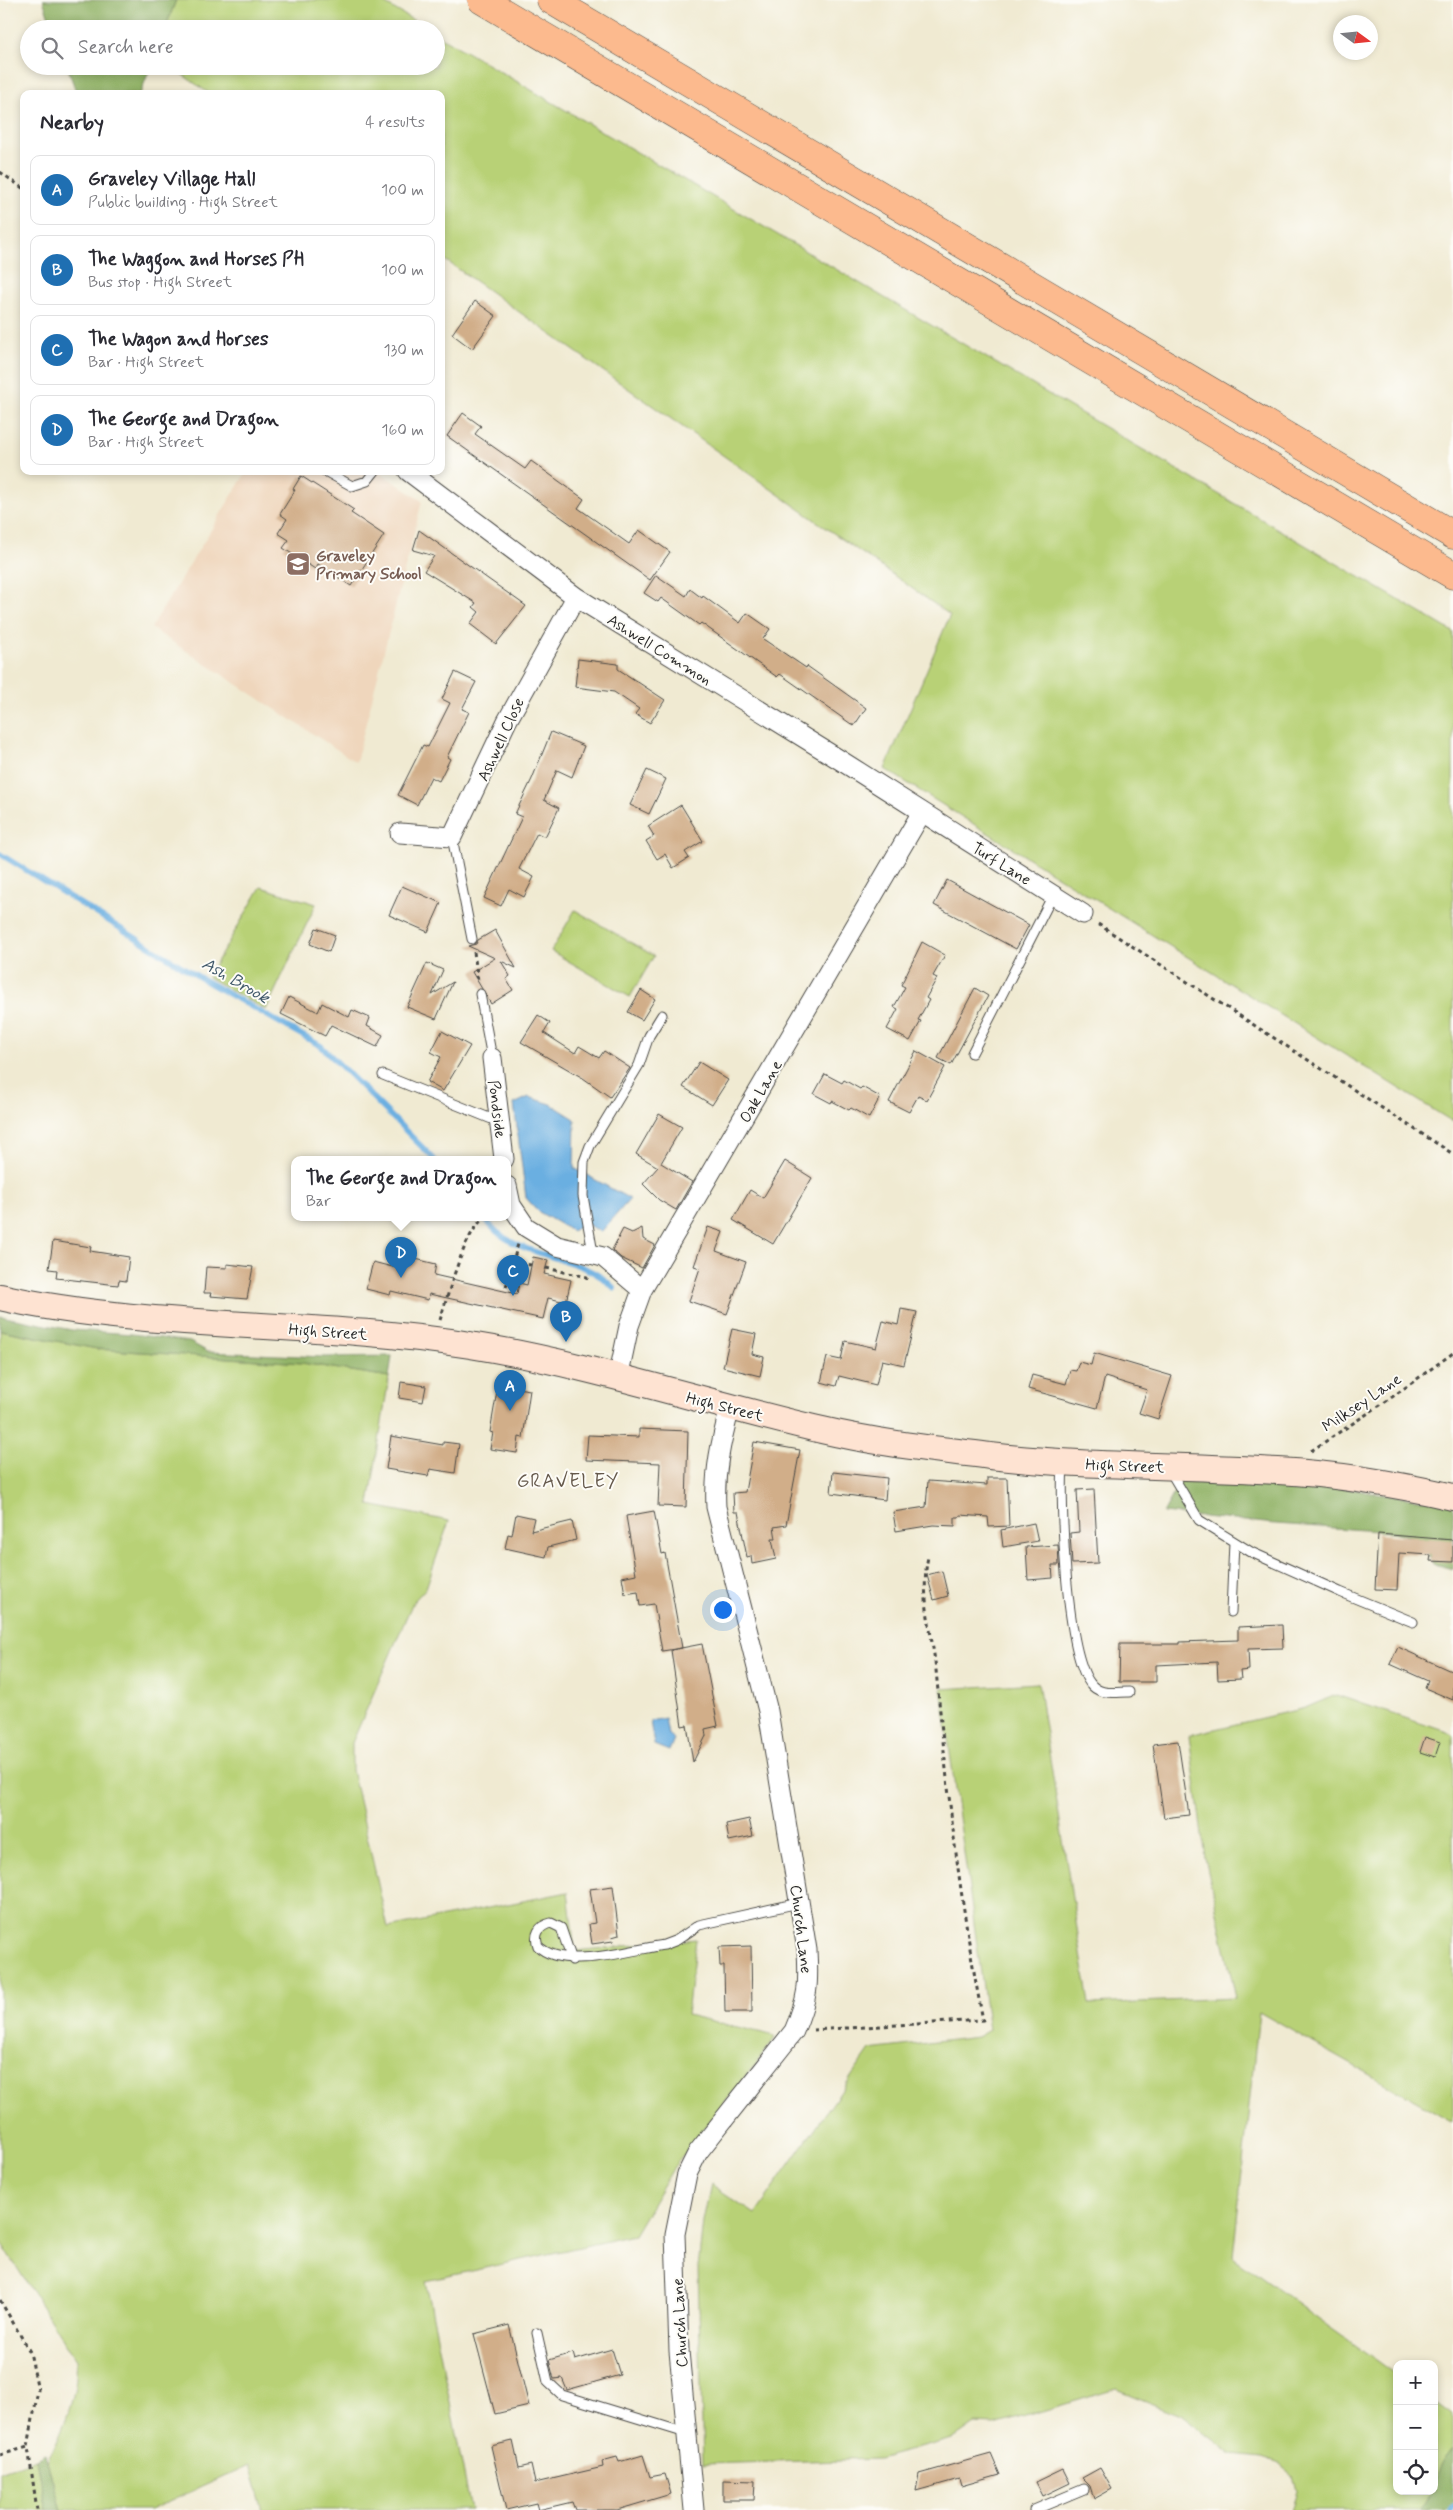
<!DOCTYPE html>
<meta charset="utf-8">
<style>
:root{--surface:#fff;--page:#f7f7f7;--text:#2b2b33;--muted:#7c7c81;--line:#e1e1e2;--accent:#1f6fb2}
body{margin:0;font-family:Mynerve,sans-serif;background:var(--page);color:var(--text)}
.controls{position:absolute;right:15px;bottom:15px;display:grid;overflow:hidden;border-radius:10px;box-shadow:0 2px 8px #0003}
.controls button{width:45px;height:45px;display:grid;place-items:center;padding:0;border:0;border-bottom:1px solid var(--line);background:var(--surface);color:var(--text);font:25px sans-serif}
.compass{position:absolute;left:1333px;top:15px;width:45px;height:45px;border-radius:50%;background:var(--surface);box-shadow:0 2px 8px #0003;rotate:105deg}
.you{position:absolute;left:722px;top:1609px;width:18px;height:18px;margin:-12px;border:4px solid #fff;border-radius:50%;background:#1a73e8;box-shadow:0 0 0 8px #1a73e833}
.badge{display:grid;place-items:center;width:32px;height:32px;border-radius:50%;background:var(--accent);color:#fff;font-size:16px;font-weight:700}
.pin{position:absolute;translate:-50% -41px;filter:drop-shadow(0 1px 2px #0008)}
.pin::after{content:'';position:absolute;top:26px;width:18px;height:15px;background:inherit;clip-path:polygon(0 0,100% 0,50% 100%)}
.popup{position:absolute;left:291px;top:1156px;width:220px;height:65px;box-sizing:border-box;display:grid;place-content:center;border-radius:10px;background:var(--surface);filter:drop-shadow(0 1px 4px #0005);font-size:16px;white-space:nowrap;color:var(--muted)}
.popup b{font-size:19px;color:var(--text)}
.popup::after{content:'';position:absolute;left:50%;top:100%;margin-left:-10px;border:10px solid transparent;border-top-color:var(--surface)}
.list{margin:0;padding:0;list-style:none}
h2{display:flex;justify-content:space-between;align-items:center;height:65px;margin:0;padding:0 20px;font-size:21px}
h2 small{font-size:16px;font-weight:400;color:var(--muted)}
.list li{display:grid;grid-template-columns:32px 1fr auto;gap:15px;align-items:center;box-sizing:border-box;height:70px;margin:0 10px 10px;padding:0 10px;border:1px solid var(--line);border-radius:10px}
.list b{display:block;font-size:19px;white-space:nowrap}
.list p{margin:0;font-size:16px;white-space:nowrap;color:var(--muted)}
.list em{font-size:16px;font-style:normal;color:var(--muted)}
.icon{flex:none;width:28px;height:28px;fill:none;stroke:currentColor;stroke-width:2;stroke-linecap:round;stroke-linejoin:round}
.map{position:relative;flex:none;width:1453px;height:2510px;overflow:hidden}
.search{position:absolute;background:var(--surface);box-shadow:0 2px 8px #0003;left:20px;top:20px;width:425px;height:55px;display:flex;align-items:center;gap:12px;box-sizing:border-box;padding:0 18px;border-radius:28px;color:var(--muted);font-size:19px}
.panel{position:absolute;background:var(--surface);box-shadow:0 2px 8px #0003;left:20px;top:90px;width:425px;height:385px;border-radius:10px}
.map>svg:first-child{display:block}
.built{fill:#efd6bc}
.green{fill:#b8d176;stroke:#727e50}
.forest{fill:#92b367;stroke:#5e6f49}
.water{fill:#6bafe1;stroke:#4b6d86}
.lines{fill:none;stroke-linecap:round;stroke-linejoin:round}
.stream{stroke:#6bafe1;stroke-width:5.5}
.building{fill:#d1ae89}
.service-casing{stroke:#494844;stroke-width:11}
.minor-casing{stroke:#494844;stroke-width:21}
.secondary-casing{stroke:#494844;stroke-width:28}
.motorway-casing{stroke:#494844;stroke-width:29}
.path{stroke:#494844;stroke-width:3;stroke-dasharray:4 4;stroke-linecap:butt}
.service{stroke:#fff;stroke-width:9}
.minor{stroke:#fff;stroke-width:19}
.secondary{stroke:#fee3d2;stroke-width:26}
.motorway{stroke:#fcba8e;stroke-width:28}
.labels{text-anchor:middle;stroke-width:4;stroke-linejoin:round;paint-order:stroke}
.education-label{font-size:16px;font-weight:bold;fill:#785e54;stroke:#fdfcf7;text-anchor:start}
.street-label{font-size:16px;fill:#2b2b2b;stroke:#fdfcf7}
.water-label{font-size:18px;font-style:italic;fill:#41596b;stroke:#fdfcf7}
.quarter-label{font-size:19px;letter-spacing:1px;fill:#65594c;stroke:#fdfcf7}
</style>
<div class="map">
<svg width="1453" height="2510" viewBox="0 0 1453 2510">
<rect width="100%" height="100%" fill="#fdfcf7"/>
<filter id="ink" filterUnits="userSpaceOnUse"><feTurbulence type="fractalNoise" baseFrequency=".02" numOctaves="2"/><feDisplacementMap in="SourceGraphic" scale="10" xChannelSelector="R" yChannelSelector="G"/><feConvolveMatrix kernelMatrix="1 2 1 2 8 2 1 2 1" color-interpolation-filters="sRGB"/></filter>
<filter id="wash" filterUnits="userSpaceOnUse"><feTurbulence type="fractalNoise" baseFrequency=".0096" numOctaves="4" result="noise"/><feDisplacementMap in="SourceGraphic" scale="20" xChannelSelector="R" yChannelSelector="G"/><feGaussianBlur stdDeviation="1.12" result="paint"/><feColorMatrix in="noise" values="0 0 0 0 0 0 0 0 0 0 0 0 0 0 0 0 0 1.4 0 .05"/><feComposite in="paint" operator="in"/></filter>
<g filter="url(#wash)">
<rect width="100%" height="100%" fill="#f0ead2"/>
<path class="built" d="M247,471H378L422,501L356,762L151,628Z"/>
<path class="green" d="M176,0H379L428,29H165Z
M436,34L1453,632V1122L885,769L950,615L441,257V94H210L170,66H436Z
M261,887L316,904L266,1010L208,977Z
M575,910L654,956L630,997L551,951Z
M0,1330L97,1349L302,1363L389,1377L369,1505L449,1521L426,1588L413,1602L352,1743V1770L388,1928L568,1892L575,1951L696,1939L687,2015L775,2036L771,2044L674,2167L634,2235L426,2281L471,2510H263L250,2465L151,2510H62L47,2462C62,2431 79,2395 76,2360L0,2241Z
M1038,1683L1089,2004L1236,1998L1205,1858L1189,1735L1305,1708L1336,1695L1453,1734V2122L1259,2012L1233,2257L1397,2375V2491H1431L1426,2503L1419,2510H1291L1297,2492L1293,2475L1280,2464L1262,2458L1232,2455L1181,2415L1116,2389L995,2425L974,2424L952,2439L878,2459L703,2464L698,2268L703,2221L711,2184L755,2214L870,2050L977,2037L989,2030L941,1689Z
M1434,2401L1453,2415V2449L1446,2458L1434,2483Z
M36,2459L46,2510H0V2472Z"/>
<path class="forest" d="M43,0H176L165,29H53Z
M67,66H151L140,94H77Z
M0,1316L72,1330L132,1334L190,1342L208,1352L324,1357L392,1356L389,1377L302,1363L97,1349L0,1330Z
M1239,1473L1453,1504V1569L1433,1564L1420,1539L1393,1532L1276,1524L1163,1513L1182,1479Z
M1453,2449V2510H1419L1426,2503L1431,2491H1434C1434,2476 1443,2460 1453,2449Z
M45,2454L47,2462L62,2510H46L36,2459Z"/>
<path class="water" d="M529,1097L551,1104L575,1119L574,1168L630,1199L601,1232L584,1223L572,1231L539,1212L526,1198L514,1104Z
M665,1718L668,1735L674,1739L669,1751L654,1745L650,1721Z"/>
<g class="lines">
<path class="stream" d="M0,854L204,980L321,1046L434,1159
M484,1217C514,1263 579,1250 614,1288
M1450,2510L1453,2506"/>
</g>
<g id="blocks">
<path class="building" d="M475,301L496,316L472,349L452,334Z
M463,413L481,426L475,434L525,469L531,461L584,499L578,508L629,544L639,530L670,552L650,580L447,436Z
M301,476L354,510L351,513L384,535L351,586L318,564L315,569L283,548L289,540L278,533L287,519L280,514L295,490L293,489Z
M419,530L526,606L496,644L470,624L479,612L473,607L476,603L424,571L434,556L413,550Z
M656,575L686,596L690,589L702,598L703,596L740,623L747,613L770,629L763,639L806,668L807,666L866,708L854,726L780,674L777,677L701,623L699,625L661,598L658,602L644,593Z
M578,659L618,664V669L665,700L650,723L635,714L639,709L614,692L575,687Z
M455,672L476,682L462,709L469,712L447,757L450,759L439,781L431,777L417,805L398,795L423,745L428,747L450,703L442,699Z
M551,732L584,746L572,777L557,770L544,800L559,808L545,837L537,833L519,869L534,877L524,897L509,889L501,906L484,898L522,817L515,814L532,779Z
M647,770L666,779L649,814L630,805Z
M681,805L703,841L685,852L689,858L673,868L665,854L657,859L646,841L654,836L648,826Z
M947,880L1029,925L1016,949L934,905Z
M402,886L441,903L428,932L389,915Z
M316,928L335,935L329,952L310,944Z
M495,930L516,968L501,961L510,976L506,979L513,990L491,1004L472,972L495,958L468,946L476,944L478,940Z
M922,942L945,955L933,976L937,978L926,998L929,1000L918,1020L921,1021L910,1041L887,1029L898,1009L894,1007L905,987L901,985Z
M427,963L443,970L432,995L453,982L436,1019L407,1007Z
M975,988L988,996L951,1065L938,1058Z
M641,990L655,999L642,1020L628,1012Z
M289,997L318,1012L322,1003L349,1017L352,1010L370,1018L367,1026L383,1035L377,1047L331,1025L325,1036L281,1014Z
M538,1015L550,1023L544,1033L575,1053L579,1046L599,1058L604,1051L630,1068L610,1097L583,1078L521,1042Z
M442,1031L470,1046L443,1091L427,1082L441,1057L431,1052Z
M916,1051L945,1067L927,1100L918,1096L909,1112L889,1102Z
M699,1062L728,1080L712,1105L683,1087Z
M825,1074L842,1083L844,1080L860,1089L862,1087L880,1097L869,1118L851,1108L849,1110L832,1101L831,1103L814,1094Z
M659,1114L682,1127L661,1163L692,1182L676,1210L659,1200L643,1184L658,1167L636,1154Z
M785,1161L812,1178L773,1244L733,1220L750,1190L763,1198Z
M708,1227L723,1232L716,1251L746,1262L727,1314L689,1301L700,1268L694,1266Z
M642,1228L643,1239L655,1245L642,1268L621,1258L612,1250L623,1229L632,1233Z
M53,1241L91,1247L90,1251L129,1257L126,1281L119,1280L118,1285L56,1278L57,1270L49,1269Z
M399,1255L436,1264L434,1275L517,1294L519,1283L527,1285L533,1257L548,1260L544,1274L571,1280L566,1302L548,1298L543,1319L429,1294L428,1300L391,1291L390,1295L366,1289L373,1262L396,1268Z
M227,1264L253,1267L247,1299L210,1296L211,1293H204L206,1267L227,1268Z
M901,1309L917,1312L904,1365L882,1360L876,1385L839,1376L836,1386L821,1382L827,1357L841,1360L845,1341L876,1348L883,1321L898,1325Z
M732,1329L756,1334L752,1354L764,1357L760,1376L723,1367Z
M1094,1353L1172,1376L1158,1419L1139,1413L1147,1390L1105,1377L1097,1408L1028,1389L1032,1375L1066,1384L1070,1370L1076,1371L1079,1362L1091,1365Z
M401,1382L426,1386L423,1402L399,1398Z
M498,1385L530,1390L523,1438L519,1437L517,1453L490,1449L493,1433L490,1432Z
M639,1429L688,1431L686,1507L658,1506L660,1463L586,1460L588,1435L639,1437Z
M391,1436L443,1445V1442L459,1444L455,1473L430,1469L428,1476L386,1469Z
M754,1442L800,1450L786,1525L774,1527L776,1539H772L776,1559L752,1564L751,1556L747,1557L738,1512H734L733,1493L745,1492Z
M833,1472L887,1478L885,1500L831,1493Z
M987,1478H1007L1009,1526L989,1527L988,1517L960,1515L959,1517H955V1526L933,1525L896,1531L893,1512L926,1507L928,1481L987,1485Z
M1094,1489L1098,1563L1072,1564L1070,1533L1079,1532L1077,1490Z
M654,1511L662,1554L665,1553L682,1648L662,1651L654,1604L640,1606L638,1592L625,1594L622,1577L636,1574L626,1516Z
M516,1514L534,1518L531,1531L572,1521L576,1540L548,1547L546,1557L505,1548L508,1534L512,1535Z
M1034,1523L1038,1541L1003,1547L1001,1530Z
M1378,1534L1453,1540V1562L1430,1561L1431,1555L1399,1553L1397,1590L1375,1589Z
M1058,1545L1059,1565H1052L1053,1578L1028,1580L1026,1547Z
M942,1571L948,1596L934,1600L927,1575Z
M1282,1625L1283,1648L1248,1649L1249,1670L1240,1671L1241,1679L1218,1680L1217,1662L1156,1665V1682H1119L1120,1644H1180V1642L1238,1640V1627Z
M702,1644L718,1726L705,1729L706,1736L693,1762L687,1725L682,1726L671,1650Z
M1398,1647L1453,1672V1700L1425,1688L1428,1681L1390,1664Z
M1425,1737L1440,1742L1435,1757L1420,1752Z
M1178,1741L1189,1815L1164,1818L1153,1744Z
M749,1819L753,1836L729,1841L726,1824Z
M613,1886L619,1935L612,1937L613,1941L592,1944L589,1924L595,1923L590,1889Z
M751,1946L752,2012H725L724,1966H720L719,1947Z
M509,2325L529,2406L495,2414L474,2334Z
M612,2349L620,2375L567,2390L562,2378L554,2379L549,2360L573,2353L575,2360Z
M513,2441L519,2468L531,2465L535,2483L603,2467L602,2461L617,2457L619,2462L643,2455L650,2477L665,2474L671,2494L617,2510H575L572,2502L538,2510L536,2503L506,2510L491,2446Z
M991,2454L1000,2475L961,2486L959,2479L916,2491L919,2474Z
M1100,2468L1112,2489L1094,2499L1090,2486L1082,2478Z
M1063,2469L1070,2483L1043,2496L1036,2482Z
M723,2480L755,2481L754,2500H723Z"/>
</g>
</g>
<g filter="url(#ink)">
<use href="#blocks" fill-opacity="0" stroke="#494844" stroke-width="1"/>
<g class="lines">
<defs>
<path id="service" d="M325,471L352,486L367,481L375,471
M452,837L472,939
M480,994L492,1058
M972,1053L1053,895
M383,1075L499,1122
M593,1253L583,1196L584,1162L590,1146L639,1065L649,1036L662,1015
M1063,1463C1060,1506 1066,1651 1090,1683C1099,1696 1115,1692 1129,1692
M1170,1471L1199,1520L1251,1552L1340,1592L1413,1622
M1231,1612L1234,1542
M572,1960L561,1928L551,1923C538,1926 534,1935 538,1946C563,1971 631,1950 664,1945L677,1940L699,1925L799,1903
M537,2333L548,2382L562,2395L686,2433
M1034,2510L1084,2489"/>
<path id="minor" d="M408,471L576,597L840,760L1083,914
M400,833L452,837L507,721L576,597
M492,1058L504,1159
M507,1186L511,1205L526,1227L557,1246L603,1257L642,1290
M618,1378L629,1326L642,1290L922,812
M694,2510L679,2351L675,2234L687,2174L698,2152L794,2031C808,1998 809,1985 807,1950L768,1711L716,1507C714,1472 721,1441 730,1408"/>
<path id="secondary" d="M0,1297C154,1331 315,1320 470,1345C589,1364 705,1403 822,1430C877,1443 934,1449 990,1456C1086,1467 1182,1465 1278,1471C1336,1474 1396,1484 1453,1497"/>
<path id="motorway" d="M482,0L1453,575
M551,0L1453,535"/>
</defs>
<use href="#service" class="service-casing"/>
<use href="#minor" class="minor-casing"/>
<use href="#secondary" class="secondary-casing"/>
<use href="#motorway" class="motorway-casing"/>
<path class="path" d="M0,172L24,189
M1098,924L1453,1154
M474,952L478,981
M512,1262L531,1265
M546,1268L587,1277V1280
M506,1287L518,1244
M440,1320C449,1293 463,1234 485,1217
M1311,1451L1388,1400L1453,1353
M813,2030L983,2020C960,1904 947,1787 936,1670C932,1632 920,1594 928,1557
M0,2300L30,2352L38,2390L28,2447L37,2510
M0,2455L28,2447"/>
<use href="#service" class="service"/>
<use href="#minor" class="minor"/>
<use href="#secondary" class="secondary"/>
<use href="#motorway" class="motorway"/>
</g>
</g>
<defs>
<symbol id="school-square" viewBox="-11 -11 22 22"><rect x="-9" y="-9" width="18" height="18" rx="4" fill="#8d6e63" stroke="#fdfcf7"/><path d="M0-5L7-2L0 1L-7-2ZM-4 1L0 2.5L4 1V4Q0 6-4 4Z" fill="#fff"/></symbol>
</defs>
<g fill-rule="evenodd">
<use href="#school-square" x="284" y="550" width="28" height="28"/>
</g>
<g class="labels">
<g class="education-label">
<text x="316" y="561">Graveley<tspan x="316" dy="18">Primary School</tspan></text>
</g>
<g class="street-label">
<text transform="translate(660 649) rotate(32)" y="6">Ashwell Common</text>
<text transform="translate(500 739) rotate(-65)" y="6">Ashwell Close</text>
<text transform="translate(1002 863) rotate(32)" y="6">Turf Lane</text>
<text transform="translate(760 1091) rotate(-60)" y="6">Oak Lane</text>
<text transform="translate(498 1109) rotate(83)" y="6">Pondside</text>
<text transform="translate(328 1331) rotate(4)" y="6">High Street</text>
<text transform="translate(1361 1402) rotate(-34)" y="6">Milksey Lane</text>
<text transform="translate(725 1406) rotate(14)" y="6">High Street</text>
<text transform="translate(1125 1465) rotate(2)" y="6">High Street</text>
<text transform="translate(802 1929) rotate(83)" y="6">Church Lane</text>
<text transform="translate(679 2323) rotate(-93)" y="6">Church Lane</text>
</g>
<g class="water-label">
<text transform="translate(236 980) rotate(30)" y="6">Ash Brook</text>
</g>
<g class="quarter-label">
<text x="568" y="1487">GRAVELEY</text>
</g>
</g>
</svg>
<div class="controls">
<button>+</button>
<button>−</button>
<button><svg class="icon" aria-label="locate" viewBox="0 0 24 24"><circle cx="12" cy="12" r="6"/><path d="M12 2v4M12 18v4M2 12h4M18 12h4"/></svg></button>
</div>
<svg class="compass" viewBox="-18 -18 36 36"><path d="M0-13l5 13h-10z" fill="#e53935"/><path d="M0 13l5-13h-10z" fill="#7c7c81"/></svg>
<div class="you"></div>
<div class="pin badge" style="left:510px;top:1411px">A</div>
<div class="pin badge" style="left:566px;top:1342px">B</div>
<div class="pin badge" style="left:513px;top:1296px">C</div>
<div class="pin badge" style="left:401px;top:1278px">D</div>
<div class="popup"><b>The George and Dragon</b>Bar</div>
<div class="search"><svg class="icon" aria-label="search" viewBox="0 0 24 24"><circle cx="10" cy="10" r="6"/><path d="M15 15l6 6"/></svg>Search here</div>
<section class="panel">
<h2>Nearby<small>4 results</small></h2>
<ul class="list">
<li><span class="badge">A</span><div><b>Graveley Village Hall</b><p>Public building · High Street</p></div><em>100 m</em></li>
<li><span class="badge">B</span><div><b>The Waggon and Horses PH</b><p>Bus stop · High Street</p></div><em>100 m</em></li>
<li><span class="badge">C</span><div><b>The Wagon and Horses</b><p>Bar · High Street</p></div><em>130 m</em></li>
<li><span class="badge">D</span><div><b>The George and Dragon</b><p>Bar · High Street</p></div><em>160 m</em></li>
</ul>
</section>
</div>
